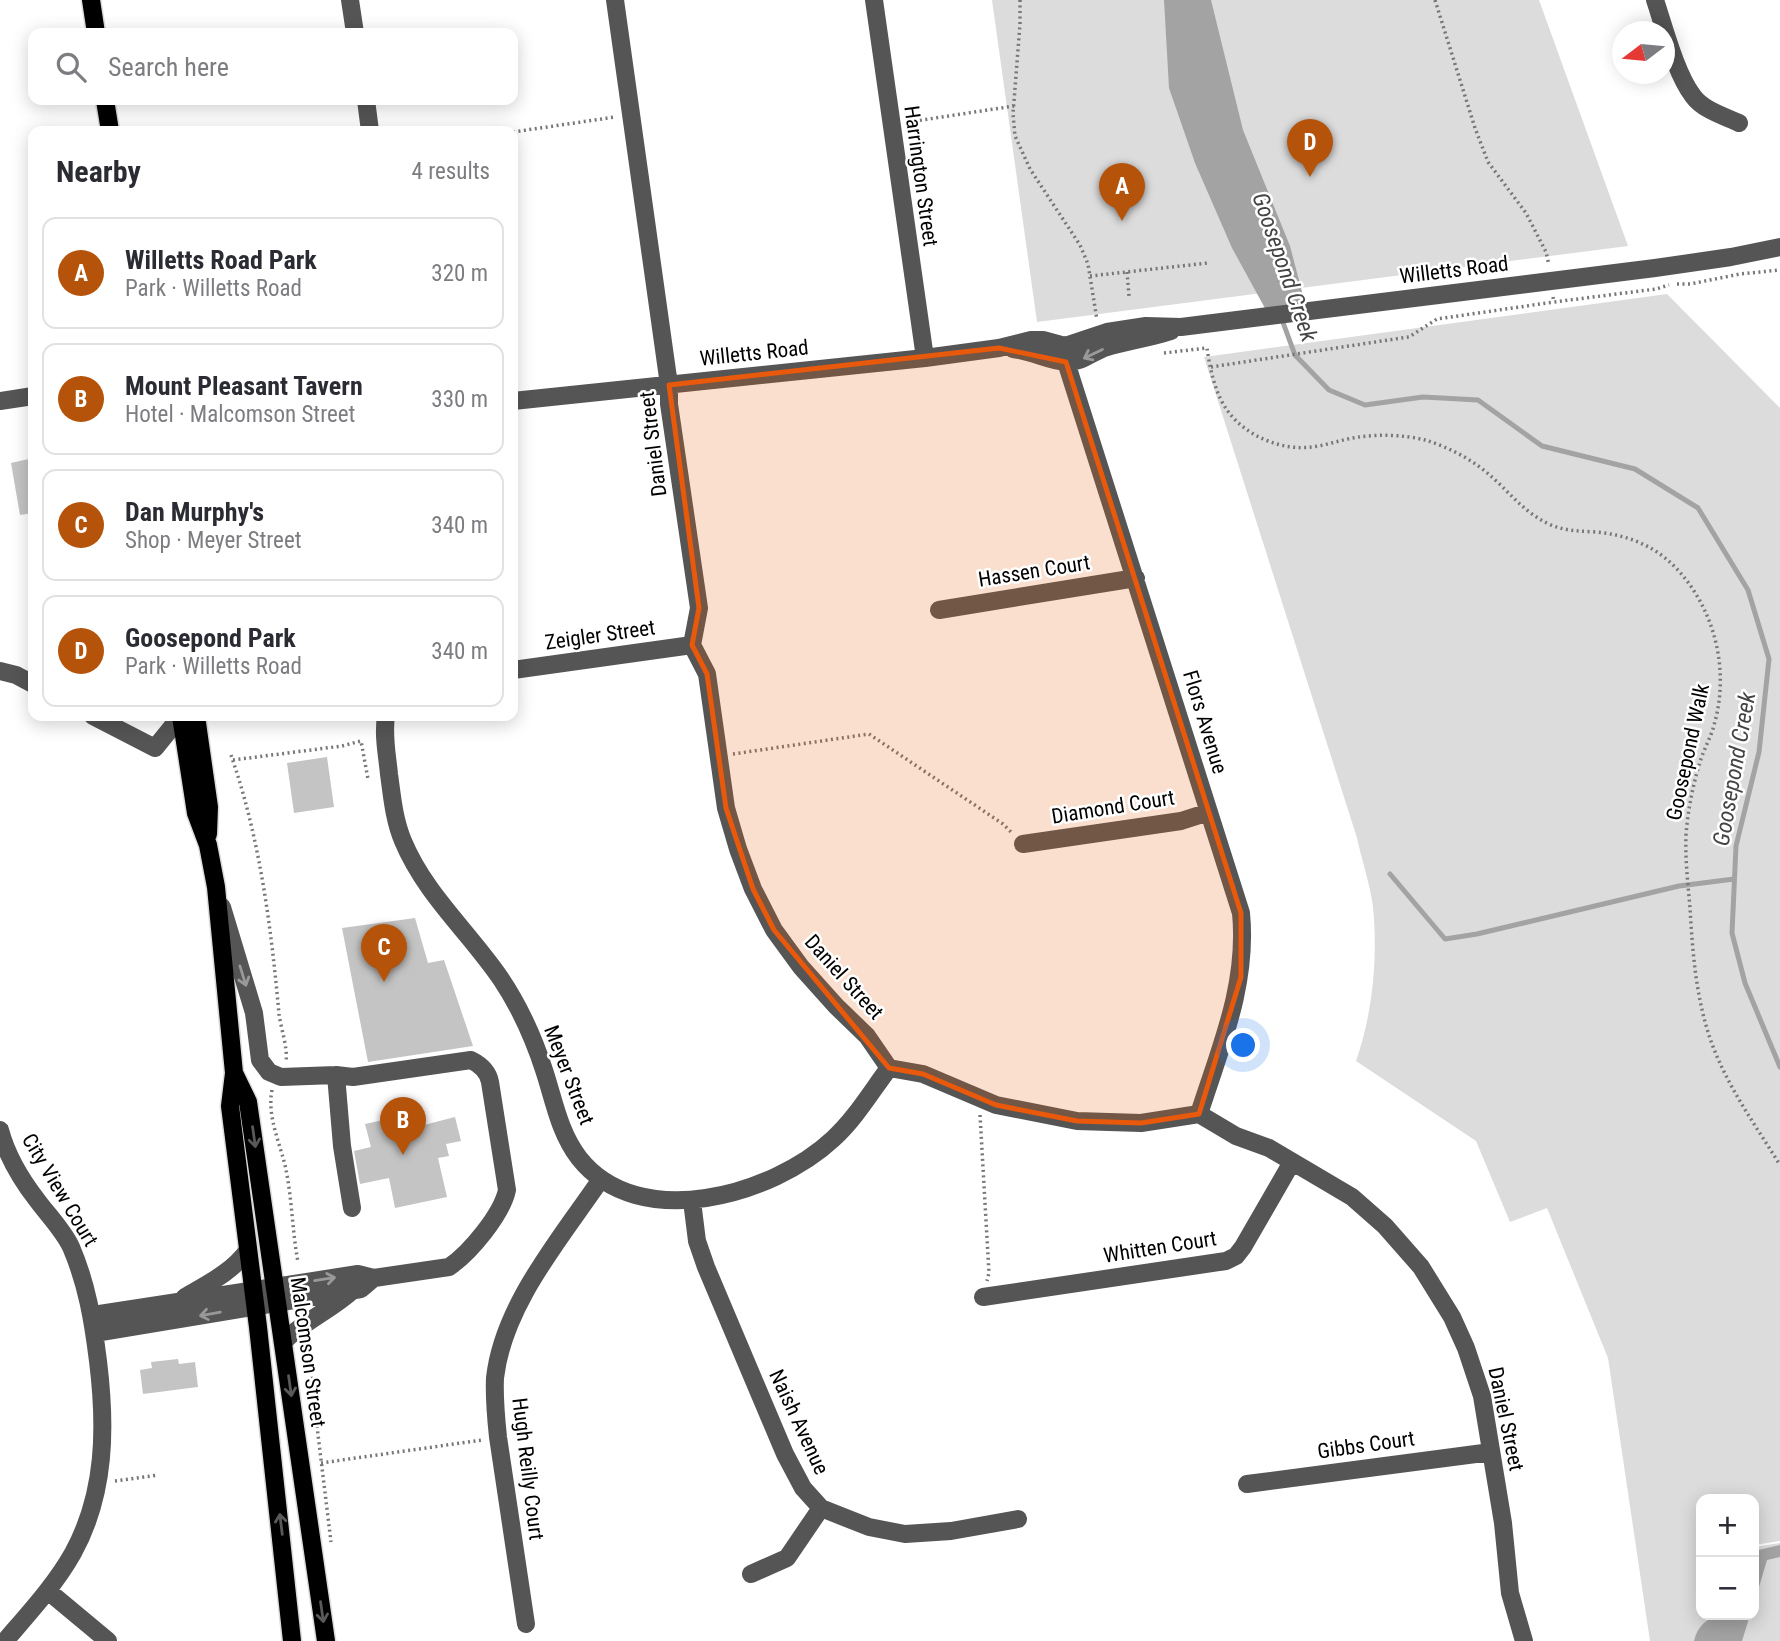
<!DOCTYPE html>
<meta charset="utf-8">
<style>
:root{--surface:#fff;--page:#f7f7f7;--text:#2b2b33;--muted:#7c7c81;--line:#e1e1e2;--accent:#b45309}
body{margin:0;font-family:"Roboto Condensed",sans-serif;background:var(--page);color:var(--text)}
.controls{position:absolute;right:21px;bottom:21px;display:grid;overflow:hidden;border-radius:14px;box-shadow:0 4px 18px #0003}
.controls button{width:63px;height:63px;display:grid;place-items:center;padding:0;border:0;border-bottom:2px solid var(--line);background:var(--surface);color:var(--text);font:35px sans-serif}
.compass{position:absolute;left:1612px;top:21px;width:63px;height:63px;border-radius:50%;background:var(--surface);box-shadow:0 4px 18px #0003;rotate:254deg}
.you{position:absolute;left:1244px;top:1046px;width:24px;height:24px;margin:-18px;border:5px solid #fff;border-radius:50%;background:#1a73e8;box-shadow:0 0 0 10px #1a73e833}
.badge{display:grid;place-items:center;width:46px;height:46px;border-radius:50%;background:var(--accent);color:#fff;font-size:23px;font-weight:700}
.pin{position:absolute;translate:-50% -58px;filter:drop-shadow(0 2px 4px #0008)}
.pin::after{content:'';position:absolute;top:37px;width:24px;height:21px;background:inherit;clip-path:polygon(0 0,100% 0,50% 100%)}
.list{margin:0;padding:0;list-style:none}
h2{display:flex;justify-content:space-between;align-items:center;height:91px;margin:0;padding:0 28px;font-size:30px}
h2 small{font-size:23px;font-weight:400;color:var(--muted)}
.list li{display:grid;grid-template-columns:46px 1fr auto;gap:21px;align-items:center;box-sizing:border-box;height:112px;margin:0 14px 14px;padding:0 14px;border:2px solid var(--line);border-radius:14px}
.list b{display:block;font-size:26px;white-space:nowrap}
.list p{margin:0;font-size:23px;white-space:nowrap;color:var(--muted)}
.list em{font-size:23px;font-style:normal;color:var(--muted)}
.icon{flex:none;width:38px;height:38px;fill:none;stroke:currentColor;stroke-width:2;stroke-linecap:round;stroke-linejoin:round}
.map{position:relative;flex:none;width:1780px;height:1641px;overflow:hidden}
.search{position:absolute;background:var(--surface);box-shadow:0 4px 18px #0003;left:28px;top:28px;width:490px;height:77px;display:flex;align-items:center;gap:18px;box-sizing:border-box;padding:0 24px;border-radius:14px;color:var(--muted);font-size:26px}
.panel{position:absolute;background:var(--surface);box-shadow:0 4px 18px #0003;left:28px;top:126px;width:490px;height:595px;border-radius:14px}
.map>svg:first-child{display:block}
.green{fill:#dcdcdc}
.water{fill:#a3a3a3}
.lines{fill:none;stroke-linecap:round;stroke-linejoin:round}
.stream{stroke:#a3a3a3;stroke-width:5}
.building{fill:#c4c4c4}
.major-casing{stroke:#dbdbdb;stroke-width:21}
.path{stroke:#777;stroke-width:3.5;stroke-dasharray:2 3.5;stroke-linecap:butt}
.minor{stroke:#555;stroke-width:18}
.major{stroke:#000;stroke-width:18}
.oneway{stroke:#999}
.oneway2{stroke:#595959}
.marked{fill:#e8590c;fill-opacity:0.2;stroke:#e8590c;stroke-width:5;stroke-linejoin:round}
.labels{text-anchor:middle;stroke-width:5;stroke-linejoin:round;paint-order:stroke}
.street-label{font-size:21px;fill:#000;stroke:#fff}
.water-label{font-size:23px;font-style:italic;fill:#444;stroke:#fff}
</style>
<div class="map">
<svg width="1780" height="1641" viewBox="0 0 1780 1641">
<rect width="100%" height="100%" fill="#fff"/>
<path class="green" d="M992,0H1539L1628,246L1037,322Z
M1667,294L1780,408V1541L1754,1545V1499H1701V1615H1754V1547L1780,1543V1641H1650L1608,1358L1547,1208L1510,1222L1476,1141L1356,1061C1373,1012 1378,958 1373,907C1370,884 1362,861 1357,838L1204,357Z"/>
<path class="water" d="M1164,0H1211L1243,130L1290,246L1305,303L1266,310L1232,248L1195,163L1169,88Z
M1780,1545V1557L1767,1560L1754,1604V1551Z
M1721,1615H1750L1742,1641H1694C1697,1627 1707,1617 1721,1615Z"/>
<g class="lines">
<path class="stream" d="M1281,317L1295,355L1329,390L1365,405L1423,397L1478,400L1542,446L1635,469L1698,508L1748,590L1769,659L1759,752L1736,846L1732,933L1745,983L1780,1067
M1390,874L1445,939L1477,934L1679,886L1734,879"/>
</g>
<path class="building" d="M33,458V513L20,515L11,463Z
M327,757L334,807L294,813L287,763Z
M415,918L428,963L444,960L473,1046L368,1062L342,928Z
M407,1115L424,1125L455,1117L461,1141L446,1144L449,1156L438,1158L447,1197L395,1208L389,1178L360,1184L354,1151L371,1147L365,1124Z
M178,1359L179,1364L195,1362L198,1387L143,1394L140,1370L152,1368L151,1362Z"/>
<g class="lines">
<defs>
<path id="major" d="M91,0L96,33
M105,100L110,131
M181,716L196,813L208,845L216,887L234,1073L230,1106L258,1327L292,1641
M196,716L209,807L208,834
M234,1073L248,1102L326,1641"/>
</defs>
<use href="#major" class="major-casing"/>
<path class="path" d="M1020,0V24L1013,114L1015,136L1030,169L1080,245L1088,264L1097,320
M1435,0L1475,128L1488,162L1526,213L1546,252L1549,265
M909,122L1014,106
M513,132L615,117
M1127,272L1129,296
M1090,276L1208,263
M1677,284H1690L1740,274L1780,270
M1553,297L1554,302L1656,289L1669,285
M1164,353L1207,348C1210,369 1215,393 1227,410C1245,436 1282,451 1312,447C1328,445 1343,439 1359,437C1380,434 1405,435 1425,440C1449,447 1475,461 1493,478C1512,495 1525,513 1549,524C1564,531 1579,531 1596,532C1627,535 1654,545 1676,568C1715,609 1730,671 1714,725C1711,737 1705,747 1701,759C1693,784 1688,809 1686,835C1685,859 1688,884 1690,908C1693,959 1697,1013 1719,1061C1735,1097 1759,1131 1780,1165
M1211,367L1395,339L1409,337L1437,319L1554,302
M733,754L869,734L1003,824L1012,833
M231,755C260,839 271,926 279,1014C281,1029 288,1048 286,1062
M233,760L342,746L361,741L368,779
M272,1090C267,1115 279,1141 285,1165C292,1196 292,1230 298,1262
M980,1115L989,1273L987,1281
M307,1344L331,1542
M321,1463L482,1440
M115,1481L158,1475"/>
<path class="minor" d="M350,0L355,33
M615,0L669,385V404L699,608L692,645L707,674L726,808L738,849L753,889L774,930L801,967L836,1006L867,1036L889,1068L923,1074L996,1105L1077,1121L1141,1123L1199,1114L1236,1136L1269,1148L1352,1197L1385,1226L1421,1267L1452,1317L1466,1348L1482,1396L1503,1523L1510,1593L1524,1641
M874,0L925,358
M1655,0C1664,27 1676,74 1693,96C1703,110 1724,116 1739,123
M366,100L370,131
M1065,346L1066,362L1241,913C1248,985 1220,1048 1199,1114
M1013,349C1032,351 1049,361 1066,362C1082,363 1093,351 1107,347C1128,341 1150,338 1171,331
M0,401L33,396
M513,401L925,358L999,348L1031,340H1043L1065,346L1107,332L1146,326L1181,327L1655,268L1731,257L1780,247
M939,610L1136,578
M513,670L692,645
M0,671L16,675L33,684
M93,716L155,748L172,727L182,719
M386,716C383,735 387,754 389,774C392,796 394,820 403,841C425,894 469,932 501,979C519,1006 534,1039 544,1070C554,1100 559,1132 579,1158C639,1234 773,1195 833,1139C855,1119 871,1092 889,1068
M1023,844L1181,821L1209,812
M336,1075L342,1146L352,1208
M0,1130C7,1156 20,1178 37,1200C48,1215 63,1230 71,1247C87,1284 93,1321 98,1361C106,1426 106,1493 73,1553C55,1585 29,1613 5,1641
M692,1201L697,1241L706,1267L785,1454L803,1488L821,1508L869,1527L905,1534L951,1531L1018,1519
M185,1297C209,1283 232,1272 248,1250
M983,1297L1226,1261L1236,1256L1243,1247L1292,1162
M93,1315L358,1274L374,1278L449,1267C470,1253 502,1214 507,1190L490,1082C488,1071 481,1065 471,1060L353,1077L336,1075L281,1077L269,1072L260,1060L254,1013L222,907
M95,1333L361,1289L374,1278
M283,1342C304,1321 331,1310 353,1290
M1247,1484L1491,1452
M751,1574L787,1558L821,1508
M48,1591L108,1641
M526,1624L498,1437C496,1418 494,1398 495,1378C503,1305 561,1238 601,1179"/>
<use href="#major" class="major"/>
</g>
<defs><path id="oneway-shaft" d="M-6 0H5M1.5-3L5.5 0L1.5 3" fill="none" stroke-width="1.6" stroke-linecap="round" stroke-linejoin="round" transform="scale(1.75)"/></defs>
<g class="oneway">
<use href="#oneway-shaft" transform="translate(1093 354) rotate(154)"/>
<use href="#oneway-shaft" transform="translate(243 976) rotate(73)"/>
<use href="#oneway-shaft" transform="translate(325 1279) rotate(-9)"/>
<use href="#oneway-shaft" transform="translate(210 1314) rotate(170)"/>
</g>
<g class="oneway2">
<use href="#oneway-shaft" transform="translate(254 1137) rotate(82)"/>
<use href="#oneway-shaft" transform="translate(290 1386) rotate(82)"/>
<use href="#oneway-shaft" transform="translate(281 1524) rotate(-97)"/>
<use href="#oneway-shaft" transform="translate(322 1612) rotate(82)"/>
</g>
<path class="marked" d="M999,348L1066,362L1241,913V977L1199,1114L1141,1123L1077,1121L996,1105L923,1074L889,1068L774,930L753,889L726,808L707,674L692,645L699,608L669,385Z"/>
<g class="labels">
<g class="street-label">
<text transform="translate(921 176) rotate(82)" y="7">Harrington Street</text>
<text transform="translate(1454 270) rotate(-7)" y="7">Willetts Road</text>
<text transform="translate(754 353) rotate(-6)" y="7">Willetts Road</text>
<text transform="translate(653 444) rotate(-97)" y="7">Daniel Street</text>
<text transform="translate(1034 571) rotate(-9)" y="7">Hassen Court</text>
<text transform="translate(600 635) rotate(-8)" y="7">Zeigler Street</text>
<text transform="translate(1205 722) rotate(73)" y="7">Flors Avenue</text>
<text transform="translate(1688 752) rotate(-78)" y="7">Goosepond Walk</text>
<text transform="translate(1113 807) rotate(-9)" y="7">Diamond Court</text>
<text transform="translate(844 977) rotate(48)" y="7">Daniel Street</text>
<text transform="translate(569 1075) rotate(69)" y="7">Meyer Street</text>
<text transform="translate(60 1190) rotate(59)" y="7">City View Court</text>
<text transform="translate(1160 1247) rotate(-9)" y="7">Whitten Court</text>
<text transform="translate(308 1352) rotate(82)" y="7">Malcomson Street</text>
<text transform="translate(1506 1419) rotate(78)" y="7">Daniel Street</text>
<text transform="translate(799 1422) rotate(65)" y="7">Naish Avenue</text>
<text transform="translate(1366 1445) rotate(-8)" y="7">Gibbs Court</text>
<text transform="translate(528 1469) rotate(83)" y="7">Hugh Reilly Court</text>
</g>
<g class="water-label">
<text transform="translate(1285 267) rotate(71)" y="8">Goosepond Creek</text>
<text transform="translate(1734 769) rotate(-80)" y="8">Goosepond Creek</text>
</g>
</g>
</svg>
<div class="controls">
<button>+</button>
<button>−</button>
</div>
<svg class="compass" viewBox="-18 -18 36 36"><path d="M0-13l5 13h-10z" fill="#e53935"/><path d="M0 13l5-13h-10z" fill="#7c7c81"/></svg>
<div class="you"></div>
<div class="pin badge" style="left:1122px;top:221px">A</div>
<div class="pin badge" style="left:403px;top:1155px">B</div>
<div class="pin badge" style="left:384px;top:982px">C</div>
<div class="pin badge" style="left:1310px;top:177px">D</div>
<div class="search"><svg class="icon" aria-label="search" viewBox="0 0 24 24"><circle cx="10" cy="10" r="6"/><path d="M15 15l6 6"/></svg>Search here</div>
<section class="panel">
<h2>Nearby<small>4 results</small></h2>
<ul class="list">
<li><span class="badge">A</span><div><b>Willetts Road Park</b><p>Park · Willetts Road</p></div><em>320 m</em></li>
<li><span class="badge">B</span><div><b>Mount Pleasant Tavern</b><p>Hotel · Malcomson Street</p></div><em>330 m</em></li>
<li><span class="badge">C</span><div><b>Dan Murphy's</b><p>Shop · Meyer Street</p></div><em>340 m</em></li>
<li><span class="badge">D</span><div><b>Goosepond Park</b><p>Park · Willetts Road</p></div><em>340 m</em></li>
</ul>
</section>
</div>
